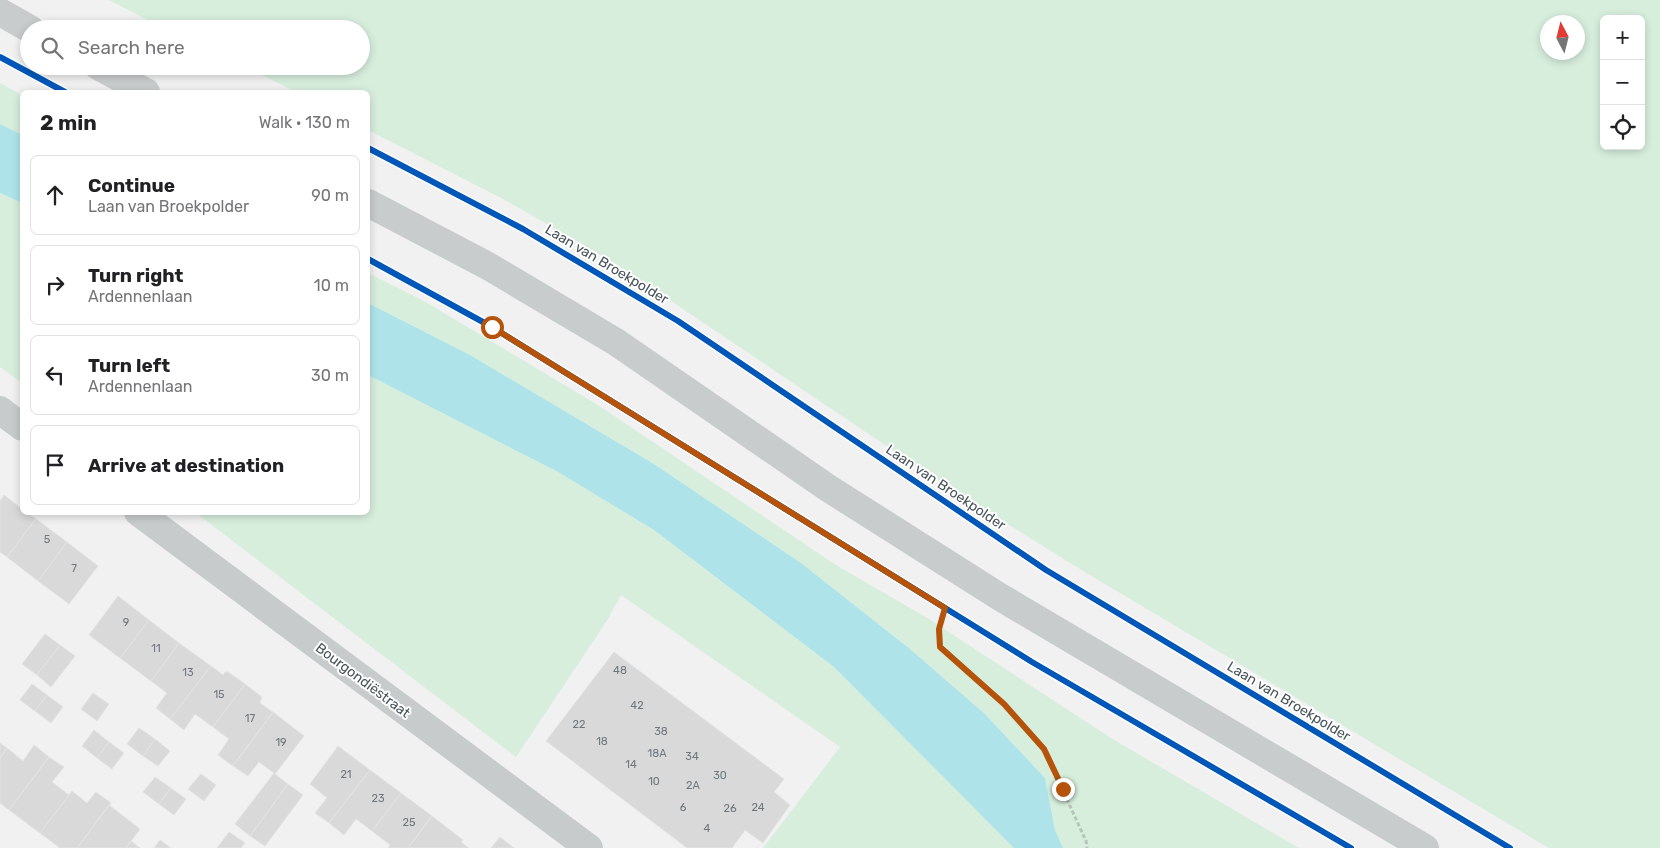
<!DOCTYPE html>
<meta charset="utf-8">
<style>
:root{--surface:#fff;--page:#f6f6f6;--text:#202124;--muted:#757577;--line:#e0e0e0}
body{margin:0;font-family:Rubik,sans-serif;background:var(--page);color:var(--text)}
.controls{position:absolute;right:15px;top:15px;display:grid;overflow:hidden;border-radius:8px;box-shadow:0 2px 8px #0003}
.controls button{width:45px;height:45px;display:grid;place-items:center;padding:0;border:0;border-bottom:1px solid var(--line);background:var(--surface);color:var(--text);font:25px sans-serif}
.compass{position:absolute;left:1540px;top:15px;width:45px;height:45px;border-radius:50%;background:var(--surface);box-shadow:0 2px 8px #0003;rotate:353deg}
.stop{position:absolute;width:15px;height:15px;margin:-11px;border:4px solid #b45309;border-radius:50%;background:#fff}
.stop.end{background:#b45309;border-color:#fff;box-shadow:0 1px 5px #0008}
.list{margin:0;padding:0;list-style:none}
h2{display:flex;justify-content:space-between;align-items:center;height:65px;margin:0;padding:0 20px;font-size:21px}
h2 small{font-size:16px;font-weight:400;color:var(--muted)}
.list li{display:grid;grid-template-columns:32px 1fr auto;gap:15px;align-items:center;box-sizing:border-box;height:80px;margin:0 10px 10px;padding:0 10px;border:1px solid var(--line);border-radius:8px}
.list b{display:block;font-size:19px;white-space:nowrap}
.list p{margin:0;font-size:16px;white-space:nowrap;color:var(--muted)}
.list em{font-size:16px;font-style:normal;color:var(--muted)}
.icon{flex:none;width:28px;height:28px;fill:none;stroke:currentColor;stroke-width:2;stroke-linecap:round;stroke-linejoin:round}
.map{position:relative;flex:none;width:1660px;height:848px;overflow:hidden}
.search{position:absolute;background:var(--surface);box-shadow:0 2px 8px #0003;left:20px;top:20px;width:350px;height:55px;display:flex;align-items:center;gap:12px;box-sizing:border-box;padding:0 18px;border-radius:28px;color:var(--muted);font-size:19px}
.panel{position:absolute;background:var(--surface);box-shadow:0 2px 8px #0003;left:20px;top:90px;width:350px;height:425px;border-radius:8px}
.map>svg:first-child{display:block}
.green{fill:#d7eedd;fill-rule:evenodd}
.water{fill:#aee4e9}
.building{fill:#d9d9da;stroke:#e2e3e3}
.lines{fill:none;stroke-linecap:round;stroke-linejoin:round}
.path{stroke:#b8c2be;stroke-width:3;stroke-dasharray:4 2.5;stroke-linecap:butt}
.minor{stroke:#c8cbcc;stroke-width:28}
.secondary{stroke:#c9cccd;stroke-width:28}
.cycleway-casing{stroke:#fff;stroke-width:9}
.cycleway{stroke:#0057b8;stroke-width:6}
.route{stroke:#b45309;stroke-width:6}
.labels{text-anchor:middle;stroke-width:4;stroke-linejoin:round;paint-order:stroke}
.number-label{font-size:11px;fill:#6e777c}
.street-label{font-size:14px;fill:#49555b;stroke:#fff}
</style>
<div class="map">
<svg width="1660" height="848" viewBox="0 0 1660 848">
<rect width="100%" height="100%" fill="#f1f1f1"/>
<path class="green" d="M109,0H1660V848H1549L1088,574L943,484L613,262L505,200L368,130V92H296L244,66H361V29H165ZM1604,19H1641V146H1604ZM1548,22H1578V52H1548Z
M0,83L22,95V135L0,124Z
M0,193L22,203V383L0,367Z
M368,273L424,301L598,405L836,565L929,619L1111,738L1299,848H1063L1055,830L1045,778L985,714L910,649L801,563L654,464L470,355L368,303Z
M368,375L558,472L654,530L834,667L1014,848H763L840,747L621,595L608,619L516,757L196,513L368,512Z"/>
<path class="water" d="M0,124L22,135V203L0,193Z
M368,303L470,355L654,464L801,563L910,649L985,714L1045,778L1055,830L1063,848H1014L834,667L654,530L558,472L368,375Z"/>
<path class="building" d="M4,495L22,509V512H27L36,519L7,557L0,552V501Z
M36,519L67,542L38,581L7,557Z
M67,542L98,566L69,604L38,581Z
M118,596L149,620L120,658L89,635Z
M149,620L179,643L151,681L120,658Z
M45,634L60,645L37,675L22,664Z
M179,643L211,666L170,719L156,708L167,693L151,681Z
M60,645L75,656L51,687L37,675Z
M614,652L784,779L774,792L790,805L763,843L745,830L732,848H687L546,741Z
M211,666L223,675L225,672H228L245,684L213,727L195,714L184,730L170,719Z
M32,684L47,695L35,711L20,700Z
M245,684L262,697L260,703L273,712L233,766L218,755L229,739L213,727Z
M93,693L109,704L97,721L81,709Z
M47,695L63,707L51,723L35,711Z
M273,712L304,736L275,774L288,784L250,836L235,824L274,773L259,762L248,776L233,766Z
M139,728L155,739L143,756L127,744Z
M94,730L109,742L97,758L82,746Z
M155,739L170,751L158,766L143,756Z
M109,742L124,753L112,769L97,758Z
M0,743L7,748L0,758Z
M34,745L49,757L9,810L0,803V758L7,748L23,761Z
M338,746L370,770L329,823L315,813L327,798L310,784Z
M49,757L64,767L52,782L69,795L40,833L9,810Z
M370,770L401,793L372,831L356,819L344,835L329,823Z
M201,774L216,785L204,801L188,789Z
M155,777L171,788L159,804L143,792Z
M288,784L303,795L265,846L250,836Z
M171,788L186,799L174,815L159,804Z
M72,791L87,803L96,792L111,803L77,848H60L40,833Z
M401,793L432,816L408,848H388L390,845L372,831Z
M109,805L140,829L126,848H77Z
M432,816L463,840L461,842L469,848H408Z
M229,832L245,843L241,848H217Z
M500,837L514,848H491Z
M160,840L171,848H154Z
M131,841L140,848H126Z"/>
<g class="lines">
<path class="path" d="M945,608L939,629L940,647L1004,705L1044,749L1086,841L1087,848"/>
<path class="minor" d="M0,410L22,427
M138,512L589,848"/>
<path class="secondary" d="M0,12L30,29
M98,66L146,92
M368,203L488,266L616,342L828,488L1000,597L1425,848"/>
<defs>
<path id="cycleway" d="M0,57L65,92
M368,148L523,229L678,321L1046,570L1510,848
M368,259L492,327L1032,662L1351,848"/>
</defs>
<use href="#cycleway" class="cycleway-casing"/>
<use href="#cycleway" class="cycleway"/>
</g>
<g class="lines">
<path class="route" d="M492,327L945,608L939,629L940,647L1004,704L1044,749L1063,789"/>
</g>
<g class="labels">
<g class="number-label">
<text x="47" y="543">5</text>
<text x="74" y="572">7</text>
<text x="126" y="626">9</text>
<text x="156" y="652">11</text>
<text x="620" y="674">48</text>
<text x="188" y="676">13</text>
<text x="219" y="698">15</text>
<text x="637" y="709">42</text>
<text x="250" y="722">17</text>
<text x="579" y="728">22</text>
<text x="661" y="735">38</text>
<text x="602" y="745">18</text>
<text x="281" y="746">19</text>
<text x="657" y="757">18A</text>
<text x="692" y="760">34</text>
<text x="631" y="768">14</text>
<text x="346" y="778">21</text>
<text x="720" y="779">30</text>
<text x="654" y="785">10</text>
<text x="693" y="789">2A</text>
<text x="378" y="802">23</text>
<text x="683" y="811">6</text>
<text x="758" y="811">24</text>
<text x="730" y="812">26</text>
<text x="409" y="826">25</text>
<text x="707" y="832">4</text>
</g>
<g class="street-label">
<text transform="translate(607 264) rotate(31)" y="5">Laan van Broekpolder</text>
<text transform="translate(946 487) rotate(34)" y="5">Laan van Broekpolder</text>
<text transform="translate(363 680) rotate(37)" y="5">Bourgondiëstraat</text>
<text transform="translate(1289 701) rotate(31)" y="5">Laan van Broekpolder</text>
</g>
</g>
</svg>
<div class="controls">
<button>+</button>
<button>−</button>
<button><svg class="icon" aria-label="locate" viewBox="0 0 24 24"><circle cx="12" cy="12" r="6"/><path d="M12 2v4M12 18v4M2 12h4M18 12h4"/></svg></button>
</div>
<svg class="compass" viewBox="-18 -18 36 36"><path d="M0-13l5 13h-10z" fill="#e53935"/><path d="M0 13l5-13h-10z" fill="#757577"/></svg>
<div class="stop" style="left:492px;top:327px"></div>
<div class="stop end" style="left:1063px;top:789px"></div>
<div class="search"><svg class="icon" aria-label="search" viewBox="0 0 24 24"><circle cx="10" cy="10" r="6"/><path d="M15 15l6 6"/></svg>Search here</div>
<section class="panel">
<h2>2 min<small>Walk · 130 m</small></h2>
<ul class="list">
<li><svg class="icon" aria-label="ahead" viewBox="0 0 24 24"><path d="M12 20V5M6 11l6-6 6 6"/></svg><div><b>Continue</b><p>Laan van Broekpolder</p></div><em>90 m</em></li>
<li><svg class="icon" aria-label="right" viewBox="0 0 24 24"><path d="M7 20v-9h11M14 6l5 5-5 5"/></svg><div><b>Turn right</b><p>Ardennenlaan</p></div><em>10 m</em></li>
<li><svg class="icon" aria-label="left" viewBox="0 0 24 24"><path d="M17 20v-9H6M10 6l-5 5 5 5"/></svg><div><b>Turn left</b><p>Ardennenlaan</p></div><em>30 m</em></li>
<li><svg class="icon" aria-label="arrive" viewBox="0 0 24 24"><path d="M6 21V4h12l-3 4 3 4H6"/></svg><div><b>Arrive at destination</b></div></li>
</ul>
</section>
</div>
